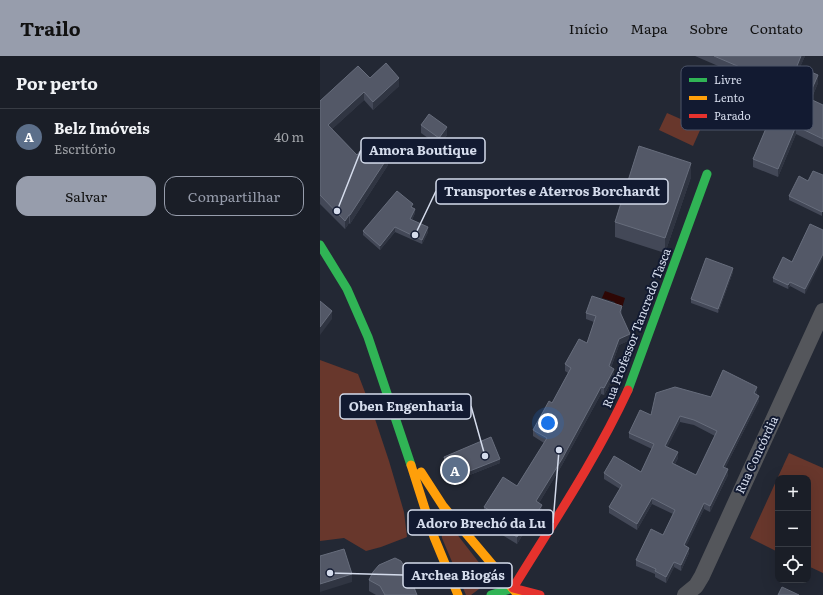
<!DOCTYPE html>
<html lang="pt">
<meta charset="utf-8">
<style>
:root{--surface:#1a1e27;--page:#23272f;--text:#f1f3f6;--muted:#9fa2a7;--line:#383c44;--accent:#979dac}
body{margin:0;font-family:Literata,serif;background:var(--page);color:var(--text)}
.controls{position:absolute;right:12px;bottom:12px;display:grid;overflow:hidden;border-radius:8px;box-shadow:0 4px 16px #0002}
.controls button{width:36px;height:36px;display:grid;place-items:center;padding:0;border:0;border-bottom:1px solid var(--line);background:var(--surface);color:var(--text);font:20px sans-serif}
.you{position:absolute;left:228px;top:367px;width:14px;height:14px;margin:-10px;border:3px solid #fff;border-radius:50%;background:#1a73e8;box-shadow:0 0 0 6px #1a73e833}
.badge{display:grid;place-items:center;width:26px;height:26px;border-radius:50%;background:var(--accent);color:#fff;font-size:13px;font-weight:700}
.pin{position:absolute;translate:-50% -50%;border:2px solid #fff;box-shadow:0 1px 4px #0006}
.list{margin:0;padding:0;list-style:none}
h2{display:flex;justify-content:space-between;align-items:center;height:52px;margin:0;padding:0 16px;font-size:17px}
h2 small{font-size:13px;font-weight:400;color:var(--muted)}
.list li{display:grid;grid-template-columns:26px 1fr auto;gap:12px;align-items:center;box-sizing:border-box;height:56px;padding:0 16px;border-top:1px solid var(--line)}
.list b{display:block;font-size:15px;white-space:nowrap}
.list p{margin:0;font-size:13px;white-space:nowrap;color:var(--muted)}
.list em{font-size:13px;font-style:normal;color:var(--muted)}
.actions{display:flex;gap:8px;padding:12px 16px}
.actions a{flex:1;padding:9px 0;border:1px solid var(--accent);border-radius:12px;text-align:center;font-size:14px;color:var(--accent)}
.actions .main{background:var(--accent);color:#111}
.icon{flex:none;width:22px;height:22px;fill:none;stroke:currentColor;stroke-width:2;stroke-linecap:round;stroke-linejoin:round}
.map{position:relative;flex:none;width:503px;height:539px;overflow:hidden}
header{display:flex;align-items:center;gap:24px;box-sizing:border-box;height:56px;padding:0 20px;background:var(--accent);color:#111}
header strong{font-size:19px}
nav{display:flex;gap:22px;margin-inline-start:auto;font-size:14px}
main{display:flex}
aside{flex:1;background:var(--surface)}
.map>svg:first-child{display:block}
.green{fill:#68372c}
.water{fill:#2e0705}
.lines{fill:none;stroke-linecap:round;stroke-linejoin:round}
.street{stroke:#54565b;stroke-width:16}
.fast{stroke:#30b455;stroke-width:9}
.slow{stroke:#ff9f0a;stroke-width:9}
.jam{stroke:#e5322d;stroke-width:9}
.wall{fill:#434857;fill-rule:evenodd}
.shaded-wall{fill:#303542}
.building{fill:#535867;stroke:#676d7c;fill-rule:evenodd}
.labels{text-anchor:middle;stroke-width:4;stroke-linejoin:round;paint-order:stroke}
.street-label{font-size:12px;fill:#d5dcec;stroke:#121a31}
.key{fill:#121a31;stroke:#4c5469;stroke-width:1}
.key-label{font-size:11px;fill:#d5dcec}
.leader{fill:none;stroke:#d5dcec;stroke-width:1.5}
.callout-dot{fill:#d5dcec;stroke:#121a31;stroke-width:1.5}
.callout{fill:#121a31;stroke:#d5dcec;stroke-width:1.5}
.callout-label{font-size:13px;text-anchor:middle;font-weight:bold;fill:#d5dcec}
</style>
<header>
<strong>Trailo</strong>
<nav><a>Início</a><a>Mapa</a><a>Sobre</a><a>Contato</a></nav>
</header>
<main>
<aside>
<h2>Por perto<small></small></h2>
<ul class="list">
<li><span class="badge" style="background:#5c6f8a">A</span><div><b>Belz Imóveis</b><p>Escritório</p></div><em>40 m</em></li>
</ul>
<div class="actions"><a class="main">Salvar</a><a>Compartilhar</a></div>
</aside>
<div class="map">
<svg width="503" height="539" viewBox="0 0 503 539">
<rect width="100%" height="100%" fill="#232834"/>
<path class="green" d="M347,57L381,72L373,90L339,74Z
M0,304L38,318L53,357L69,405L84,456L87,481L61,491L46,495L24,482L0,485Z
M469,397L503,412V517L488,510V422H458V496L430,482Z
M119,455L174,526L163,530L151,539H146L122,482Z"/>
<path class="water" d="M285,235L305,242L302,252L294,249L295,246L282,242Z"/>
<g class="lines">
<path class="street" d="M365,539L376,530L382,520L503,255"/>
<path class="fast" d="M0,189L27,233L48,281L91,409
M308,334L387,118
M171,539L193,532"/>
<path class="slow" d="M91,409L114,481L138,539
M101,416L123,450L198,539"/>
<path class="jam" d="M220,539L193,532C233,467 276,403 308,334"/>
</g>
<path class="wall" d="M375,0H485L480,11L498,27L491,44L503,49V91L476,78L458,121L433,111V103L461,37Z
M50,22L79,30L53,54L44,44L12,73L37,99L68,109L30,168L29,167L25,173L0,148V45Z
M101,69L127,79L119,90L101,77Z
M503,119L502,160L469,144V140L488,125Z
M371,121L345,197L295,181V166Z
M93,152L95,157L92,164L108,176L102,188L75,176L60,194L43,179V175Z
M490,168L485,238L470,230L468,233L453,226V222L472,206Z
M413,216L398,257L371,247V243Z
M302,256L301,258L310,284L299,289L291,312L294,320L284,339L281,338L242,409L219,447L222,455L212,472L208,470L197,488L179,477V470L181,468L164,458V451L197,430L224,387L213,380V374L232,347L248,317L245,315V308L267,287L274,266L266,263V257Z
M437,337V338L439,345L405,412L408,419L390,456L384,453L366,490L369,497L361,515L354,511L346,527L335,521V518L316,510V504L343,479L353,458L332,448L317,474L289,457V451L300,433L284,423V417L321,416L332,393L309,382V377L331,359L391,341ZM360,366L374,369L395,380L376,419L355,408L358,402L347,391Z
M124,401L180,407L132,426L124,405Z
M49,524L97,539H56L49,535Z"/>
<path class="shaded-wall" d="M481,0H485L477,18V10Z
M498,19V27L488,50V42Z
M79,22V30L53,54V46Z
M44,36V44L8,77V69Z
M476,70V78L458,121V113Z
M127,71V79L119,90V82Z
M68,101V109L30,168V159Z
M371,107V121L345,197V182Z
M95,153V157L90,167V163Z
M29,159V167L25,173V165Z
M75,171V176L60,194V190Z
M108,171V176L102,188V184Z
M503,198V202L485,238V233Z
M413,212V216L398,257V253Z
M470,226V230L468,233V229Z
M302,250V256L300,262V256Z
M12,255V263L0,279V271Z
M310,278V284L299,289L289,317V310L299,283Z
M294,313V320L284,339V332Z
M281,331V338L242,409L216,452V445Z
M437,331V337L434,343V337Z
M439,340V345L403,416V411Z
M360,360V366L345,396V390Z
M358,396V402L352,413V407Z
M180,403V407L132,426V422Z
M408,413V419L390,456V450Z
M332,442V448L317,474V468Z
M384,447V453L364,495V489Z
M222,449V455L212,472V465Z
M208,463V470L197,488V481Z
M369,492V497L361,515V509Z
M354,506V511L346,527V521Z
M32,518V526L0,536V528Z"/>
<path class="building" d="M394,0H481L477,10L498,19L488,42L503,49V83L476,70L458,113L433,103L464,30Z
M66,7L79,22L53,46L44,36L8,69L37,99L45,89L68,101L30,159H29L25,165L0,139V45L38,10L50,22Z
M109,58L127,71L119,82L101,69Z
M319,90L371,107L345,182L295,166Z
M493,115L503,119V155L502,156L469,140L479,120L488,125Z
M77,135L93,148L91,151L95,153L90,163L108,171L102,184L75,171L60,190L43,175Z
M490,168L503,174V198L485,233L470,226L468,229L453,222L463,201L472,206Z
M386,202L413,212L398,253L371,243Z
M272,240L302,250L300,256L310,278L299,283L289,310L294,313L284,332L281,331L242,403L216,445L222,449L212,465L208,463L197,481L179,470L184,463L164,451L183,421L197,430L227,382L213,374L229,345L232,347L251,312L245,308L259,283L267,287L276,260L266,257Z
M0,245L12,255L0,271Z
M403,314L437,331L434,337L439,340L403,411L408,413L390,450L384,447L364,489L369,492L361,509L354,506L346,521L335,515L336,513L316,504L331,473L343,479L355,454L332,442L317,468L289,451L302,429L284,417L294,400L321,416L334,388L309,377L320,354L331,359L336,337L355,331L391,341ZM360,360L374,364L397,375L376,419L352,407L358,396L345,390Z
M171,381L180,403L132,422L124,401Z
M24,493L32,518L0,528V500Z
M75,502L81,505L89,519L97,539H65L60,530L49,524L53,516L59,509Z
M462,531L479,539H458Z"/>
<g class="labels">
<g class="street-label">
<text transform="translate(317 272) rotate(-69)" y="4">Rua Professor Tancredo Tasca</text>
<text transform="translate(437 399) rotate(-65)" y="4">Rua Concórdia</text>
</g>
</g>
<rect x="361" y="10" width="132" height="64" rx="6" class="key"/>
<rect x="369" y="22" width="18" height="4" fill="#30b455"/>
<rect x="369" y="40" width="18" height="4" fill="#ff9f0a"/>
<rect x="369" y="58" width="18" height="4" fill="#e5322d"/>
<g class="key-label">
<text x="394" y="28">Livre</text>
<text x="394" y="46">Lento</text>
<text x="394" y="64">Parado</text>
</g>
<path class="leader" d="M17 155L41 94M95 179L116 135M165 400L151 350M239 394L233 467M10 517L83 519"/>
<g class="callout-dot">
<circle cx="17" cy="155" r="4"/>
<circle cx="95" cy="179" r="4"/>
<circle cx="165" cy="400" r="4"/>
<circle cx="239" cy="394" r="4"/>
<circle cx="10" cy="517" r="4"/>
</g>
<g class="callout">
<rect x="41" y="82" width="124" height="25" rx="4"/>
<rect x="116" y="123" width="232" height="25" rx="4"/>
<rect x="20" y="338" width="131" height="25" rx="4"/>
<rect x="88" y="454" width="145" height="25" rx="4"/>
<rect x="83" y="507" width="109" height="25" rx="4"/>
</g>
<g class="callout-label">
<text x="103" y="99">Amora Boutique</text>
<text x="232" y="140">Transportes e Aterros Borchardt</text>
<text x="86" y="355">Oben Engenharia</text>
<text x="161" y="472">Adoro Brechó da Lu</text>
<text x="138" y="524">Archea Biogás</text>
</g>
</svg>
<div class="controls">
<button>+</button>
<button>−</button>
<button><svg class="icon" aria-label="locate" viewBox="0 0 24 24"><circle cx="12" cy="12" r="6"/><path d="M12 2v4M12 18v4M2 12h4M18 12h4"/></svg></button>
</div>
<div class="you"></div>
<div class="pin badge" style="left:135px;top:414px;background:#5c6f8a">A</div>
</div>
</main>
